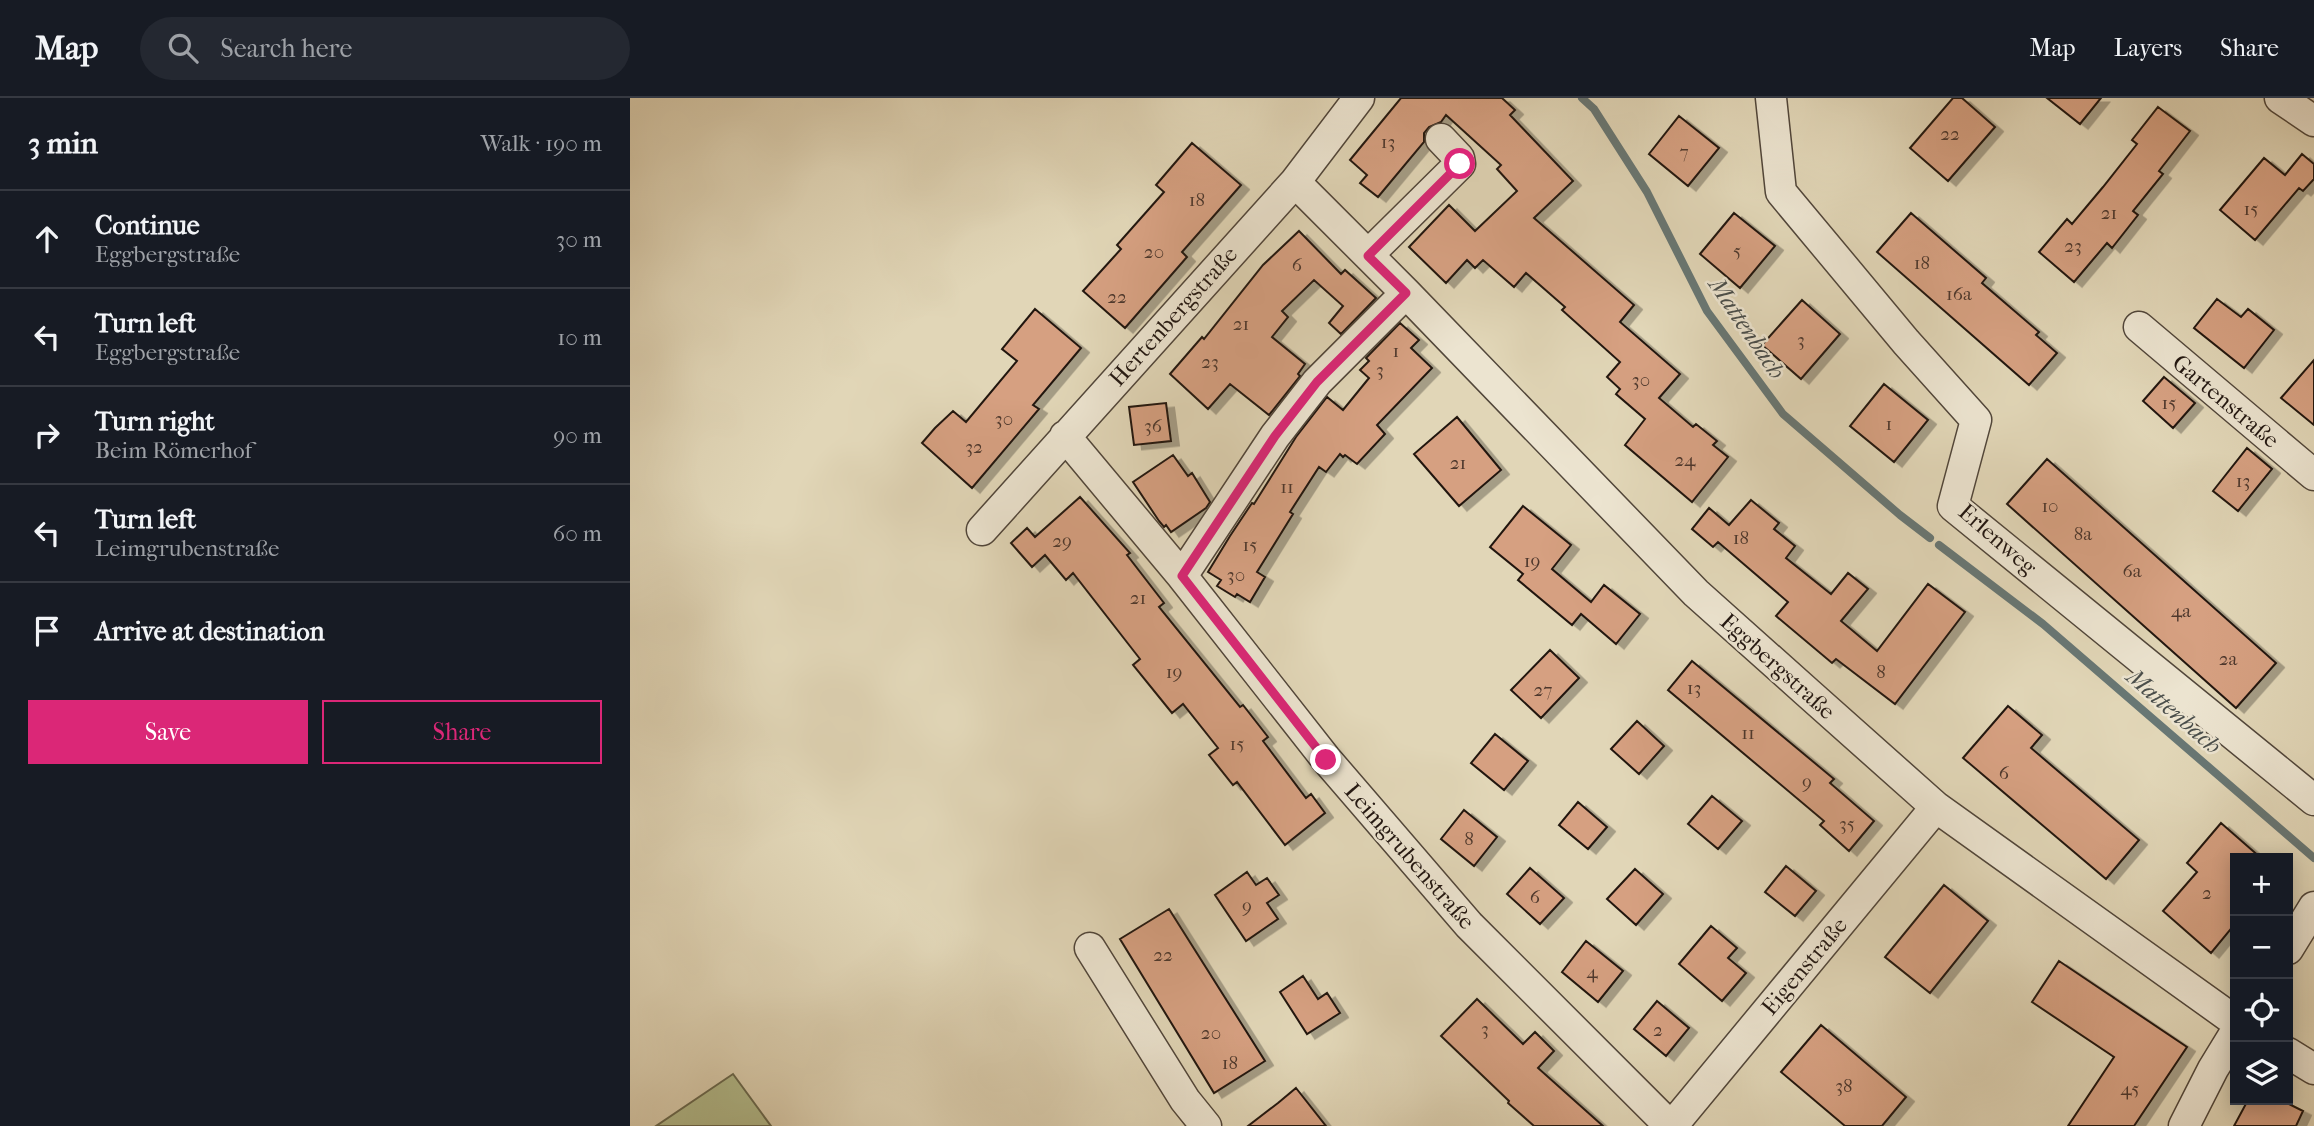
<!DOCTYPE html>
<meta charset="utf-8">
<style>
:root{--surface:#171b24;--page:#242831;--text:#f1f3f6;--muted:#9ea1a6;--line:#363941;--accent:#db2777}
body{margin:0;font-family:"IM FELL French Canon",serif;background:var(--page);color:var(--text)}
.controls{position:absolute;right:21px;bottom:21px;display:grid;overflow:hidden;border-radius:0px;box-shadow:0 4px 18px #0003}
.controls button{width:63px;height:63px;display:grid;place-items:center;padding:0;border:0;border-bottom:2px solid var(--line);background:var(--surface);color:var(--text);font:35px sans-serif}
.stop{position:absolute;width:21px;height:21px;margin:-16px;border:5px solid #db2777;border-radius:50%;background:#fff}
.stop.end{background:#db2777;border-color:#fff;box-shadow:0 2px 7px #0008}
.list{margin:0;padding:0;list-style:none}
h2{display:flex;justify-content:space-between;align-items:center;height:91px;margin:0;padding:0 28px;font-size:30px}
h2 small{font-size:23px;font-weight:400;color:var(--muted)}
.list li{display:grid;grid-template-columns:46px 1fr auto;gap:21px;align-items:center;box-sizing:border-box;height:98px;padding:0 28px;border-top:2px solid var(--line)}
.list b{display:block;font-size:26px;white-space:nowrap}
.list p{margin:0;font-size:23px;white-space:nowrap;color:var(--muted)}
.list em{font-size:23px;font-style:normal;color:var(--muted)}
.actions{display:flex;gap:14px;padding:21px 28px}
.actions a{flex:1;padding:16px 0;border:2px solid var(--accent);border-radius:0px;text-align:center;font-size:24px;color:var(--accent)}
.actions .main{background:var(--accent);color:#fff}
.icon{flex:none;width:38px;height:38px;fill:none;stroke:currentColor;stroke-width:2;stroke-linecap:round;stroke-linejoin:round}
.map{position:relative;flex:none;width:1684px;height:1028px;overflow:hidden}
header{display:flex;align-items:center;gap:42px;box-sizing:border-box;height:98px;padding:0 35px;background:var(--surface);border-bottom:2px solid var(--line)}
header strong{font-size:33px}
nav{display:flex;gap:38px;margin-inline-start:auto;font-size:24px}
.search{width:490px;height:63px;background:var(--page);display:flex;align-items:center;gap:18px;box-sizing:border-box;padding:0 24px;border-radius:38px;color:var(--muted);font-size:26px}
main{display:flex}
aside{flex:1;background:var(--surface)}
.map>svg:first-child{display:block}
.green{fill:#b3bd8e;stroke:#6a6a50;stroke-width:2}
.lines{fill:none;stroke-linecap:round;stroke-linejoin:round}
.stream{stroke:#687774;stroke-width:8}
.building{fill:#d6a081;stroke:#211611;stroke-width:2;filter:url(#shadow)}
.minor-casing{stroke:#51463a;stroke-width:33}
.minor{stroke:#ece4d0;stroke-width:30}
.route{stroke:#db2777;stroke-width:9}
.labels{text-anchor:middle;stroke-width:5;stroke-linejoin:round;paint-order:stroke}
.number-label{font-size:19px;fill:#4e382d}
.street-label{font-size:23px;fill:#211611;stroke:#ece4d0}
.water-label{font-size:24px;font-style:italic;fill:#4a4e4b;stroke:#ece4d0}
</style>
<header>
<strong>Map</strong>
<div class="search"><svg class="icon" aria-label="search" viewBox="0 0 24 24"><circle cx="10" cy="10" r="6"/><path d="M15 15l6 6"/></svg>Search here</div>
<nav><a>Map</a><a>Layers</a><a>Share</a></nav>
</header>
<main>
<aside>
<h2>3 min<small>Walk · 190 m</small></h2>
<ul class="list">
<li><svg class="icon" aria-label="ahead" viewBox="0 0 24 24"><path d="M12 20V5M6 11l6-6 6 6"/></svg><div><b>Continue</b><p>Eggbergstraße</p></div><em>30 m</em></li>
<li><svg class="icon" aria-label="left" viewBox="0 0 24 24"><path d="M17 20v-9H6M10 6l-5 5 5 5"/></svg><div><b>Turn left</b><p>Eggbergstraße</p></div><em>10 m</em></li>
<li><svg class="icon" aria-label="right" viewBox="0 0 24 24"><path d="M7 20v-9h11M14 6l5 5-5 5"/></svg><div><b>Turn right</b><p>Beim Römerhof</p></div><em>90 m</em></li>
<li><svg class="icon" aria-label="left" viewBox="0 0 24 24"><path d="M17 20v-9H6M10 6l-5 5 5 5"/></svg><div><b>Turn left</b><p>Leimgrubenstraße</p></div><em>60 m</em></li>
<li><svg class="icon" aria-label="arrive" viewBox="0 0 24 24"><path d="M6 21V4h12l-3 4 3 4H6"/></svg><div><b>Arrive at destination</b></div></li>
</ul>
<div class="actions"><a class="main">Save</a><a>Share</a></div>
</aside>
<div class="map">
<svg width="1684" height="1028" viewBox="0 0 1684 1028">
<defs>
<filter id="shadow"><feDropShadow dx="8" dy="4.5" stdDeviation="0" flood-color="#0004"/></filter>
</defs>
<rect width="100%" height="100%" fill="#e1d6b7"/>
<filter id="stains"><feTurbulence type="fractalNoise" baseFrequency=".00286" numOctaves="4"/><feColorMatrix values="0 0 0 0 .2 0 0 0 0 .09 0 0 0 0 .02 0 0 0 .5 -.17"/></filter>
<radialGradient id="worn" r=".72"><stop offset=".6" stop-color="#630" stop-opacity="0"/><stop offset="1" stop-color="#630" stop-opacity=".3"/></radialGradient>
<path class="green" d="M103,976L141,1028H26Z"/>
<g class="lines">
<path class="stream" d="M952,0L964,11L1017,94L1077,213L1153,316L1270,417L1300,440
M1309,447L1413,526L1684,760"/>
</g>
<path class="building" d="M771,0H872L885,12L880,17L943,83L904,120L1004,207L990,224L1050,276L1029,300L1063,329L1066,326L1087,343L1083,347L1098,359L1062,404L995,347L1015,321L986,296L990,291L977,279L990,264L932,212L935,209L896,175L884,189L853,162L845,170L837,162L816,185L779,149L819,107L845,133L887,93L867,71L871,67L816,17L811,24L799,29L794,35V44L748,99L730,85L737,77L720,62Z
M1323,0H1332L1365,29L1318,83L1280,50Z
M1417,0H1471L1450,26Z
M1528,9L1560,33L1529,73L1533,76L1503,113L1508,117L1482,150L1477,145L1444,184L1409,154L1437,121L1442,126L1473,89L1507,46L1502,42Z
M1049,18L1089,50L1058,88L1019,56Z
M562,45L611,87L552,154L557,159L495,230L453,193L491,151L487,147L534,94L526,87Z
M1672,56L1684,66V81L1673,93L1669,90L1625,142L1590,112L1634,60L1655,77Z
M1104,115L1145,148L1110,190L1070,156Z
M1281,115L1356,180L1352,185L1409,234L1406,237L1427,255L1399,287L1247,154Z
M669,133L711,176L715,172L746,200L711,236L699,225L713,208L684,182L652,213L658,219L642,239L675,266L668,276L670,278L639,317L600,286L578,311L540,276L572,239L574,241L633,167Z
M1587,201L1611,219L1618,211L1644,232L1614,270L1564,230Z
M1172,202L1210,236L1171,281L1132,247Z
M405,211L451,250L403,307L409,311L342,390L292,345L305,330L323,313L336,324L387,263L372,251Z
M770,225L789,242L781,250L802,270L747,327L755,336L727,366L715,357L713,359L710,356L696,374L689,369L660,414L663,416L627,474L635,479L620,504L607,496L605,499L587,488L591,482L578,474L600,438L622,405L624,406L666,339L697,299L713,312L739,280L730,272L739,263L736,260Z
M1684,262V327L1651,300Z
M1534,279L1565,305L1543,330L1513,303Z
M1254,286L1298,322L1264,364L1220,328Z
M536,305L541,343L504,347L499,309Z
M827,319L871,372L829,408L784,356Z
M1617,350L1642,371L1608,413L1583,393Z
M543,357L558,378L562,375L580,404L576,410L541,434L536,427L534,429L529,423L503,384Z
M1417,361L1646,565L1606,610L1377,406Z
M450,399L500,455L497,457L534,505L529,509L610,609L613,607L638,639L633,643L676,700L681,696L695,715L655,747L607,684L603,687L579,657L588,650L553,606L542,615L503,567L510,561L443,475L436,482L415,457L402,469L381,445L397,430L405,439Z
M1121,402L1149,425L1144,431L1165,448L1156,460L1201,496L1218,475L1238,491L1211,523L1247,553L1298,486L1335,514L1265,606L1206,561L1202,565L1146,518L1158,504L1088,444L1083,449L1062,431L1079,410L1099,427Z
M893,408L941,447L922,471L961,504L974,487L1010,516L986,546L951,516L942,527L888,482L893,476L860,449Z
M920,552L949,580L911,620L881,592Z
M1062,563L1204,681L1200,685L1244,723L1219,753L1190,727L1194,723L1038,592Z
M1378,608L1412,637L1401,650L1509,742L1476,781L1333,660Z
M1007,623L1034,648L1009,676L981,651Z
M865,636L898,663L874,692L841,665Z
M1082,698L1112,723L1088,751L1058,726Z
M948,704L977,729L958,751L929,727Z
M834,712L867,739L844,768L811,741Z
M1591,725L1631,760H1605V826L1581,855L1533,813L1567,774L1557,765Z
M1156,768L1186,793L1165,818L1135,794Z
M900,770L934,800L910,826L877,796Z
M1005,771L1033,796L1006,827L977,801Z
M617,774L626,787L637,780L649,797L637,805L648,821L616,843L585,797Z
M1314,787L1358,823L1300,895L1255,859Z
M539,811L635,963L584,995L490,841Z
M1081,828L1107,850L1098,860L1116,875L1092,903L1049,866Z
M956,843L993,873L968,904L932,874Z
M1429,863L1557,949L1504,1028H1438L1484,959L1402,904Z
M673,878L688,901L697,895L710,915L677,936L650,894Z
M847,901L893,946L905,934L924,953L908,970L973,1028H904L878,1005L879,1003L811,938Z
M1027,903L1059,930L1036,958L1004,931Z
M1191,927L1276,999L1252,1028H1215L1151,974Z
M666,990L696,1028H618L648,1005Z
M1618,1002H1651L1673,1013L1666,1028H1604Z"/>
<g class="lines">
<defs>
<path id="minor" d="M1141,0L1151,94L1276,244L1346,322L1323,408L1684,702
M1650,0L1684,23
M665,84L776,195L1066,495L1178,595L1306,709L1605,923
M738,157L830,66L829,60L811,41
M1509,229L1684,377
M435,338L552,478L696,661L839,827L1040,1028
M352,432L665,84L729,0
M552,478L645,338L687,284L776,195
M460,850L555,1002L576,1028
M1658,851L1684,809
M1658,955L1684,971
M1042,1028L1306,709
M1554,1028L1583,971L1605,935"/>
</defs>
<use href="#minor" class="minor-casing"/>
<use href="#minor" class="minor"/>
</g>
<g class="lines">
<path class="route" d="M696,662L552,478L645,338L687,284L776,195L738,158L830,66"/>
</g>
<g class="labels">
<g class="number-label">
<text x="1320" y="42">22</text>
<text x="758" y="50">13</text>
<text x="1054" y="60">7</text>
<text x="567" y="108">18</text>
<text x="1621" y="117">15</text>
<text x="1479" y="121">21</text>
<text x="1443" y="154">23</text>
<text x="1107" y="159">5</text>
<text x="524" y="160">20</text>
<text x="1292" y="171">18</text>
<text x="667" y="173">6</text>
<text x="1329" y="202">16a</text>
<text x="487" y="205">22</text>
<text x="611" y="232">21</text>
<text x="1171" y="248">3</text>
<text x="766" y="259">1</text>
<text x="580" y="270">23</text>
<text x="750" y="278">3</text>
<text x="1011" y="288">30</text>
<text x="1539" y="311">15</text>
<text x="374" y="327">30</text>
<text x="1259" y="332">1</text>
<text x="523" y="334">36</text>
<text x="344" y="355">32</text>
<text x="1055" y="368">24</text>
<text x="828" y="371">21</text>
<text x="1613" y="389">13</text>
<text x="657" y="395">11</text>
<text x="1420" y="414">10</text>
<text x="1453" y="442">8a</text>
<text x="1111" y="446">18</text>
<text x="432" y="449">29</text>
<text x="620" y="453">15</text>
<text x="902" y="469">19</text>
<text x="1502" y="479">6a</text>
<text x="606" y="483">30</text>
<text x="508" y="506">21</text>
<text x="1551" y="519">4a</text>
<text x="1598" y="567">2a</text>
<text x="544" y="580">19</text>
<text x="1251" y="580">8</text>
<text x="1064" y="596">13</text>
<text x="913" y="598">27</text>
<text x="1118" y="641">11</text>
<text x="607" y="652">15</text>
<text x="1374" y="681">6</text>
<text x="1177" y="690">9</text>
<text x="1217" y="732">35</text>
<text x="839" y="747">8</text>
<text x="1577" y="801">2</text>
<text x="905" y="805">6</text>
<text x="617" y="814">9</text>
<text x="533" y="863">22</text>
<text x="962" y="880">4</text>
<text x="855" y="937">3</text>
<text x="1028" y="938">2</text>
<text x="581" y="941">20</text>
<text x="600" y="971">18</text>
<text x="1214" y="994">38</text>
<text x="1500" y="997">45</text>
</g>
<g class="street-label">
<text transform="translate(543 218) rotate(-48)" y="8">Hertenbergstraße</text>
<text transform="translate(1596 303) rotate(40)" y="8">Gartenstraße</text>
<text transform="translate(1368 441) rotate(41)" y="8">Erlenweg</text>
<text transform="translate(1148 568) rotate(42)" y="8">Eggbergstraße</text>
<text transform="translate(780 758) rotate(49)" y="8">Leimgrubenstraße</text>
<text transform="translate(1174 868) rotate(-50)" y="8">Eigenstraße</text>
</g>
<g class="water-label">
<text transform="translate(1117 230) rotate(56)" y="8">Mattenbach</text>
<text transform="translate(1544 613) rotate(41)" y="8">Mattenbach</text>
</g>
</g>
<rect width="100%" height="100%" filter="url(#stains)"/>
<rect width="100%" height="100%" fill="url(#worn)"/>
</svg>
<div class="controls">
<button>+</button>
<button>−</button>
<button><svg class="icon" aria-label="locate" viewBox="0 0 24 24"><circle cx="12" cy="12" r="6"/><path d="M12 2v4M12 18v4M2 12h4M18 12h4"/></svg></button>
<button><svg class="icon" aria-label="layers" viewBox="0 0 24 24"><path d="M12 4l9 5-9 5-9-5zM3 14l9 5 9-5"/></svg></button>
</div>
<div class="stop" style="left:830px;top:66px"></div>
<div class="stop end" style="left:696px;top:662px"></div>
</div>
</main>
